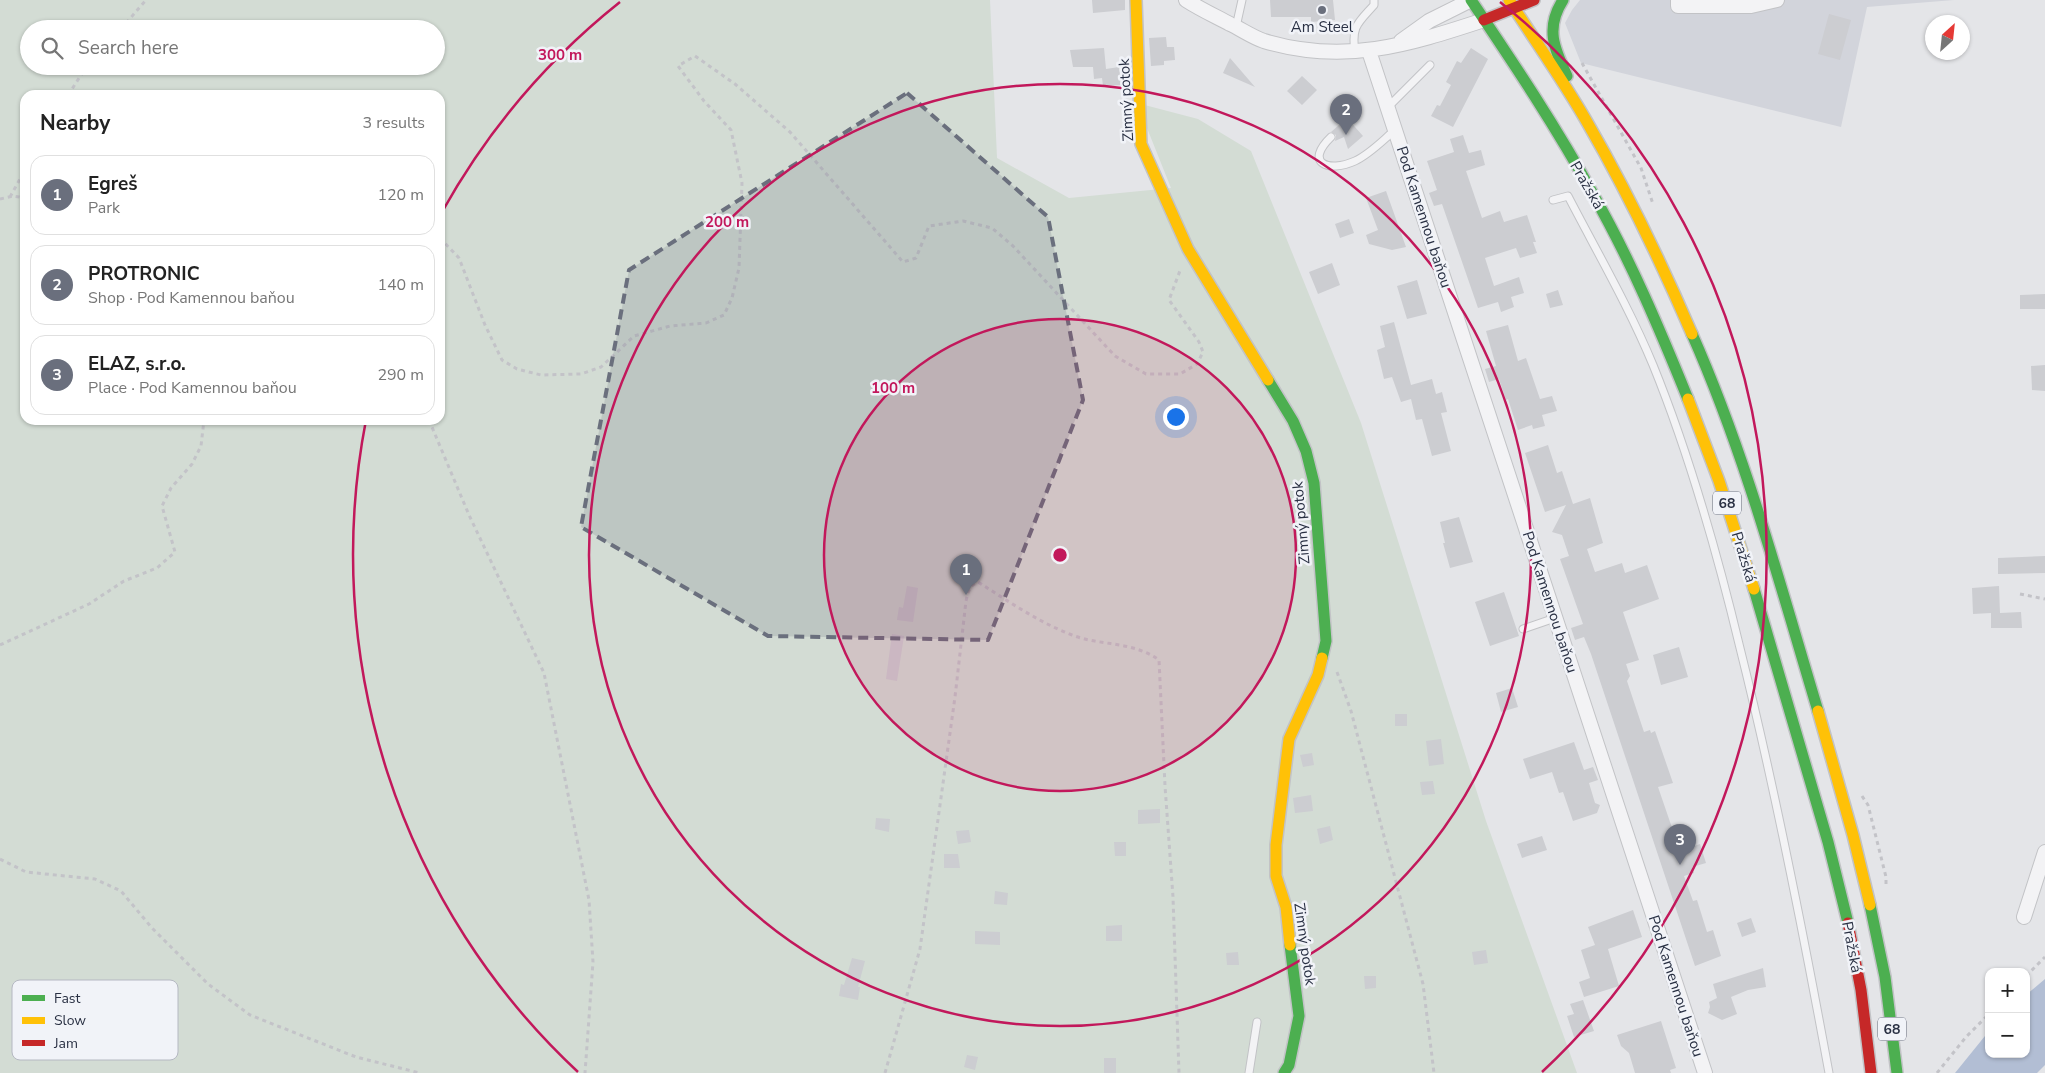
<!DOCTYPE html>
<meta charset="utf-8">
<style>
:root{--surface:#fff;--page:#f2f2f2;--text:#222;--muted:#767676;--line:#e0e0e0;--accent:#6a6f7d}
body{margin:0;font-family:"Nunito Sans",sans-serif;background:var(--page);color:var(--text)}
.controls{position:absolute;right:15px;bottom:15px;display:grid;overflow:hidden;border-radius:10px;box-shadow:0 1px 4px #0004}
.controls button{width:45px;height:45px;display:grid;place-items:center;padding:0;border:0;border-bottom:1px solid var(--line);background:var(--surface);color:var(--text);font:25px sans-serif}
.compass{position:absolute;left:1925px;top:15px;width:45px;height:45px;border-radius:50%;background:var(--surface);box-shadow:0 1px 4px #0004;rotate:27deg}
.you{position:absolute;left:1175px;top:416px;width:18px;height:18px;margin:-12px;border:4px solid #fff;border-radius:50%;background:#1a73e8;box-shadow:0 0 0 8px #1a73e833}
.badge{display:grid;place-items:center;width:32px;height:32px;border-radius:50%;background:var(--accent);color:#fff;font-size:16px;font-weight:700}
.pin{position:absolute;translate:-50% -41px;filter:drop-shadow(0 1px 2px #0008)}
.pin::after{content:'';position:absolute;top:26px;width:18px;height:15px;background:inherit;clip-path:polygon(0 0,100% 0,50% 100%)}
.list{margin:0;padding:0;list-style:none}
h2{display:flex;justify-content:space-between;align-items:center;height:65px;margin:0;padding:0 20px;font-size:21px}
h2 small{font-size:16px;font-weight:400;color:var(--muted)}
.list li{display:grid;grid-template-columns:32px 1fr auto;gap:15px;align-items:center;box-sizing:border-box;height:80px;margin:0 10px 10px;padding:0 10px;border:1px solid var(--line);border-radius:15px}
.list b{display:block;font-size:19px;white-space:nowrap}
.list p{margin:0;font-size:16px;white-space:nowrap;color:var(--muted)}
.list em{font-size:16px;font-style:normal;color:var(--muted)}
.icon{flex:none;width:28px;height:28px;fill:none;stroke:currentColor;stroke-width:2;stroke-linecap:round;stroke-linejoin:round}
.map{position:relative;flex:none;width:2045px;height:1073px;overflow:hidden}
.search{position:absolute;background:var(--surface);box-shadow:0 1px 4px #0004;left:20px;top:20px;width:425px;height:55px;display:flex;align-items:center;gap:12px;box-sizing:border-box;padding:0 18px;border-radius:28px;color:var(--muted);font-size:19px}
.panel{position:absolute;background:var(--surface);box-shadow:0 1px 4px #0004;left:20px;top:90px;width:425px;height:335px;border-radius:15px}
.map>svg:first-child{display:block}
.built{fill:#d2d4db}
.green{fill:#d3dcd4;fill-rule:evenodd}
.water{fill:#b2bed4}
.building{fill:#cccdd1}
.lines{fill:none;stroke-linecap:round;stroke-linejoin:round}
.lane-casing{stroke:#c2c3c6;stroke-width:9}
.street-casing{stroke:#c2c3c6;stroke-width:16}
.fast-casing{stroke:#c2c3c6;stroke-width:14}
.slow-casing{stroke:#c2c3c6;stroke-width:14}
.jam-casing{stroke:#c2c3c6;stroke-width:14}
.path{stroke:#c3c3c8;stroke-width:3;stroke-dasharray:4 4;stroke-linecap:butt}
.lane{stroke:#f3f3f5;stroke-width:7}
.street{stroke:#f3f3f5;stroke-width:14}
.fast{stroke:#4caf50;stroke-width:11}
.slow{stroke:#ffc107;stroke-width:11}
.jam{stroke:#c62828;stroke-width:11}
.marked{fill:#6a6f7d;fill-opacity:0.2;stroke:#6a6f7d;stroke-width:4;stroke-dasharray:10 6;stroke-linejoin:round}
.ring{fill:none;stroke:#c2185b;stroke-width:2.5}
.poi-dot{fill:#6a6f7d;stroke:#f1f3f8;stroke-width:2}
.labels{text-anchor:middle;stroke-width:5;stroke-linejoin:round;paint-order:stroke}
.shield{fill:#f1f3f8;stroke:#656a79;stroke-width:1}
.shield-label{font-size:14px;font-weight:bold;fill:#293043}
.poi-label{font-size:15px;fill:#293043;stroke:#f1f3f8}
.street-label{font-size:15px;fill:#293043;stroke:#f1f3f8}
.key{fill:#f1f3f8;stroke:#b5b8c2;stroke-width:1}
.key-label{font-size:14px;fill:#293043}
.centre{fill:#c2185b;stroke:#f1f3f8;stroke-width:2.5}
.ring-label{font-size:15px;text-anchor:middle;font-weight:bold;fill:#c2185b;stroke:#f1f3f8;stroke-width:5;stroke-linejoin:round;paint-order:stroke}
</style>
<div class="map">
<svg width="2045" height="1073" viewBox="0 0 2045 1073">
<rect width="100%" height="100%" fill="#e4e5e8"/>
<path class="built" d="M1580,0H1954L1867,7L1841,127L1581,63L1565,23L1572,10Z"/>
<path class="green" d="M0,0H990L997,158L1069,198L1171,188L1137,103L1198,119L1251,151L1361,423L1486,821L1577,1073H0ZM29,29H436V66H29ZM25,95H440V420H25Z"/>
<path class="water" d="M2045,979V1065L2037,1073H1955L1989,1031V1054H2026V995Z"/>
<path class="building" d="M1092,0H1125V10L1093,13Z
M1270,0H1333L1335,20L1311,22V17H1271Z
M1829,14L1851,20L1840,60L1818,54Z
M1166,37L1167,47H1174L1175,60L1164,61V65L1151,66L1149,38Z
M1104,48L1106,69L1119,67L1121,85L1103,86L1102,78L1094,79L1093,67H1073L1070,50Z
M1471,48L1488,59L1453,127L1431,116L1437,105L1440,106L1451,85L1446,82L1457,61L1461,63Z
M1230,58L1255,87L1223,73Z
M1302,76L1317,90L1302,105L1287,91Z
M1347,118L1363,136L1348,149L1344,137L1335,141L1336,135L1331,132Z
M1463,135L1469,153L1481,150L1485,165L1466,171L1482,218L1500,211L1504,222L1527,215L1536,242H1533L1537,253L1520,258L1516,248L1485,258L1494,286L1519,277L1524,293L1511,297L1514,307L1501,312L1498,302L1478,308L1442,204L1434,206L1429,193L1437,190L1427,161L1454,152L1450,139Z
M1386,191L1406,247L1392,250L1369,244L1366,235L1378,230L1366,198Z
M1349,219L1354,233L1340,238L1335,224Z
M1332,263L1340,285L1318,294L1309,272Z
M1417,280L1427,314L1407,319L1397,286Z
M1558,290L1563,305L1550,308L1546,294Z
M2045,294V309H2020V295Z
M1394,322L1411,385L1432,379L1436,394L1442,392L1447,412L1441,413L1451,451L1432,456L1422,419L1416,420L1411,399L1401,402L1392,377L1384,379L1377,350L1385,347L1380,326Z
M1508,325L1518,361L1526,358L1540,399L1552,396L1557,411L1542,415L1545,426L1533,429L1532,425L1518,430L1508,399L1506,400L1499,379L1489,382L1485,369L1496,366L1486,331Z
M2045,365V391L2032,390L2031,366Z
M1548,445L1557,473L1562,471L1573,504L1590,498L1603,543L1587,549L1595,572L1622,563L1625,573L1647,565L1659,599L1623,612L1639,660L1626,664L1630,676L1627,681L1644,732L1650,730L1651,733L1655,731L1673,783L1658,787L1680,851L1700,844L1706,863L1692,867L1694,873L1684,876L1693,901L1697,900L1707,932L1713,930L1721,956L1695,966L1591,654L1584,637L1575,640L1571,628L1583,624L1560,559L1569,556L1562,535L1552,532L1566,505L1545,512L1525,453Z
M1459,517L1473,562L1450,568L1443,543H1445L1440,522Z
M2045,556V573L1998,574V558Z
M907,586L918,588L913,622L897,620L899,607L903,608Z
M1999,586L2000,613L2021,612L2022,628H1991V613L1973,614L1972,588Z
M1504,592L1519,636L1490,646L1475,602Z
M892,634L904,636L897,681L886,679Z
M1679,647L1688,677L1661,685L1653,655Z
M1512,688L1518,707L1501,712L1496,693Z
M1395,714H1407V726H1395Z
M1441,739L1444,764L1429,766L1426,741Z
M1574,742L1584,770L1593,767L1598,780L1589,783L1595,803L1600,805L1597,813L1573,821L1563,792L1559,793L1552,772L1530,779L1523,759Z
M1312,753L1314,765L1303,767L1300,755Z
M1433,781L1435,794L1422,795L1420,782Z
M1311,795L1313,811L1295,813L1293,798Z
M1160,809V823L1138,824V810Z
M876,818L890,819L889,832L875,829Z
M1330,826L1333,840L1320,844L1317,829Z
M969,830L971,842L958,844L956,831Z
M1542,836L1547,850L1522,858L1517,844Z
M1114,842H1126V856H1115Z
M944,854H958L960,868H944Z
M995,891L1008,893L1007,905L994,904Z
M1633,910L1642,937L1608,949L1619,986L1584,997L1579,982L1590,978L1581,950L1595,945L1588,927Z
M1751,918L1756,932L1742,937L1737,923Z
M1122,925V941H1106V926Z
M975,931L1000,932V945L975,944Z
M1486,950L1488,963L1474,965L1472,952Z
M1238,952L1239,965H1227L1226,953Z
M852,958L865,961L858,987H860L858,1000L839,996L841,984L844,985Z
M1763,968L1766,987L1748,990L1731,997L1737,1014L1722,1020L1708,1013L1710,1007L1709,1002L1717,998L1713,984Z
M1364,976H1376V988L1365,989Z
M1583,1000L1594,1031L1574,1037L1567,1016L1574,1014L1570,1004Z
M1661,1021L1676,1068L1670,1070L1671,1073H1635L1629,1053L1621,1046L1617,1035Z
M967,1055L978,1057L975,1070L964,1067Z
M1104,1058H1116V1073H1104Z"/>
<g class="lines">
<defs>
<path id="lane" d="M1236,27L1242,0
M1355,52C1351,26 1358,23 1374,5V0
M1387,108L1430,65
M1331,137C1304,163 1328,173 1355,161C1370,154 1382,141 1395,130
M1553,200L1568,196C1597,252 1629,307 1653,365C1690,456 1717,552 1740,648C1775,788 1803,931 1829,1073
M1523,629L1555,618
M1249,1073L1257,1022"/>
<path id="street" d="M1186,0C1200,9 1215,16 1230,24C1241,29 1252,37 1264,41C1344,65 1408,45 1484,20
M1678,0V6H1751L1777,0
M1401,41L1429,21L1471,0
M1369,51L1705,1073
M2024,917L2045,852"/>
<path id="fast" d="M1471,0C1514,64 1557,128 1594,196C1631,261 1660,330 1688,399
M1563,0C1545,28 1554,48 1567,76
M1692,334C1746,456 1780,585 1818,711
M1268,380L1293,421L1306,451L1314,483L1326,641L1322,658
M1754,589L1828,842L1848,923
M1870,905L1885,977L1897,1073
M1284,1073L1289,1065L1299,1016L1290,945"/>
<path id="slow" d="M1136,0L1141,144L1188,249L1268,380
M1509,0C1535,41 1563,80 1587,122C1627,191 1661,262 1692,334
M1688,399L1719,481L1754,589
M1818,711L1853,835L1870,905
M1290,945L1286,907L1276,876V845L1289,739L1318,675L1322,658"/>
<path id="jam" d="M1484,20L1534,0
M1848,923L1861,990L1871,1073"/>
</defs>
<use href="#lane" class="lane-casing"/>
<use href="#street" class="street-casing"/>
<use href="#fast" class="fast-casing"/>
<use href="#slow" class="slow-casing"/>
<use href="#jam" class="jam-casing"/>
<path class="path" d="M121,29L146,0
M1582,63L1641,168L1653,204
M68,95L87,66
M10,197L25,170
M0,199L13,196L25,198
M440,238L459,258L485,325L502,360L517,369L541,375L581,374L601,367L634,336L670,326L706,323L724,315L732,298L739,268L742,183L731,130L704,101L678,66L695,56L735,84L790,132L903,262L916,258L929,226L963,221L992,228L1013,246L1115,356L1146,374H1180L1197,364L1203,352L1199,342L1169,300L1181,268
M429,420L469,515L544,673L589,900L593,962L585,1073
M2020,594L2045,599
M0,645L89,604L124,581L157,568L175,552L162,506L171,488L192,464L201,446L204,420
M1337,672L1351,711L1423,984L1434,1073
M1862,796L1868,805L1886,877V888
M0,859L26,872L95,879L121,891L152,928L208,984L250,1015L356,1057L420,1073
M2026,976L2045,957
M885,1073L920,949L955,697L966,601C968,592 969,586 978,582C1008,601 1038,622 1072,635C1100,646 1133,641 1159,660L1165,786L1173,897L1179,1073
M1937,1073L1966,1037L1989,1014"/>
<use href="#lane" class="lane"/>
<use href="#street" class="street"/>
<use href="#fast" class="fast"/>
<use href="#slow" class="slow"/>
<use href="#jam" class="jam"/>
</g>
<path class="marked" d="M907,93L1048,217L1083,400L988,640L768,636L581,527L629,270Z"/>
<circle cx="1060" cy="555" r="236" fill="#c2185b" fill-opacity=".12"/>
<g class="ring">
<circle cx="1060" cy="555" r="236"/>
<circle cx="1060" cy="555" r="471"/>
<path d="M578 1072A707 707 0 0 1 366 420M442 212A707 707 0 0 1 620 2M1500 2A707 707 0 0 1 1542 1072"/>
</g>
<circle class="poi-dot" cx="1322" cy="10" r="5"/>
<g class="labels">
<g class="shield">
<rect x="1713" y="491.5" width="28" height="23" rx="4"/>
<rect x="1878" y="1017.5" width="28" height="23" rx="4"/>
</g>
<g class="shield-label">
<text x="1727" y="508">68</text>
<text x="1892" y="1034">68</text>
</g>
<g class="poi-label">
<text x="1322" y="32">Am Steel</text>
</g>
<g class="street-label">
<text transform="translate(1126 100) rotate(-93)" y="5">Zimný potok</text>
<text transform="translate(1587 185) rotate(60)" y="5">Pražská</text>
<text transform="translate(1424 217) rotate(72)" y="5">Pod Kamennou baňou</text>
<text transform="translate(1301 523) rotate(-95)" y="5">Zimný potok</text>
<text transform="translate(1744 557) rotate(73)" y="5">Pražská</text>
<text transform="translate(1550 602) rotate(72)" y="5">Pod Kamennou baňou</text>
<text transform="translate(1305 944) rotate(82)" y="5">Zimný potok</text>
<text transform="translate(1852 947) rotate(79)" y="5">Pražská</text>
<text transform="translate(1676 986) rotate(72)" y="5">Pod Kamennou baňou</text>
</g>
</g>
<rect x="12" y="980" width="166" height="80" rx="8" class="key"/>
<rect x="22" y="995" width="23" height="6" fill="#4caf50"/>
<rect x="22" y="1017" width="23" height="7" fill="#ffc107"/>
<rect x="22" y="1040" width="23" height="6" fill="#c62828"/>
<g class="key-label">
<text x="54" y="1003">Fast</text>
<text x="54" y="1025">Slow</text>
<text x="54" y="1048">Jam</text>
</g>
<circle cx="1060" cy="555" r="8" class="centre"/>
<g class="ring-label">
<text x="560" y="60">300 m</text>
<text x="727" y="227">200 m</text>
<text x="893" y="393">100 m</text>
</g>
</svg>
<div class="controls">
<button>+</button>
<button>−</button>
</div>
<svg class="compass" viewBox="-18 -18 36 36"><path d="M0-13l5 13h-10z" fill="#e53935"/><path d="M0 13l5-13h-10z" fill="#767676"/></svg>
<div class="you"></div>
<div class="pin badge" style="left:966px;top:595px">1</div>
<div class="pin badge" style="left:1346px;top:135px">2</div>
<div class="pin badge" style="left:1680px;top:865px">3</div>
<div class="search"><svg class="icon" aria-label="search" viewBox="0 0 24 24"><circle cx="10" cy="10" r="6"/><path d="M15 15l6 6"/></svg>Search here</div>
<section class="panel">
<h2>Nearby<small>3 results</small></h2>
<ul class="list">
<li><span class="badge">1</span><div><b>Egreš</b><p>Park</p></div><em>120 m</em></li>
<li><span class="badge">2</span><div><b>PROTRONIC</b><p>Shop · Pod Kamennou baňou</p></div><em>140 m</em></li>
<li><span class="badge">3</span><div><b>ELAZ, s.r.o.</b><p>Place · Pod Kamennou baňou</p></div><em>290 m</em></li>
</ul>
</section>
</div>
